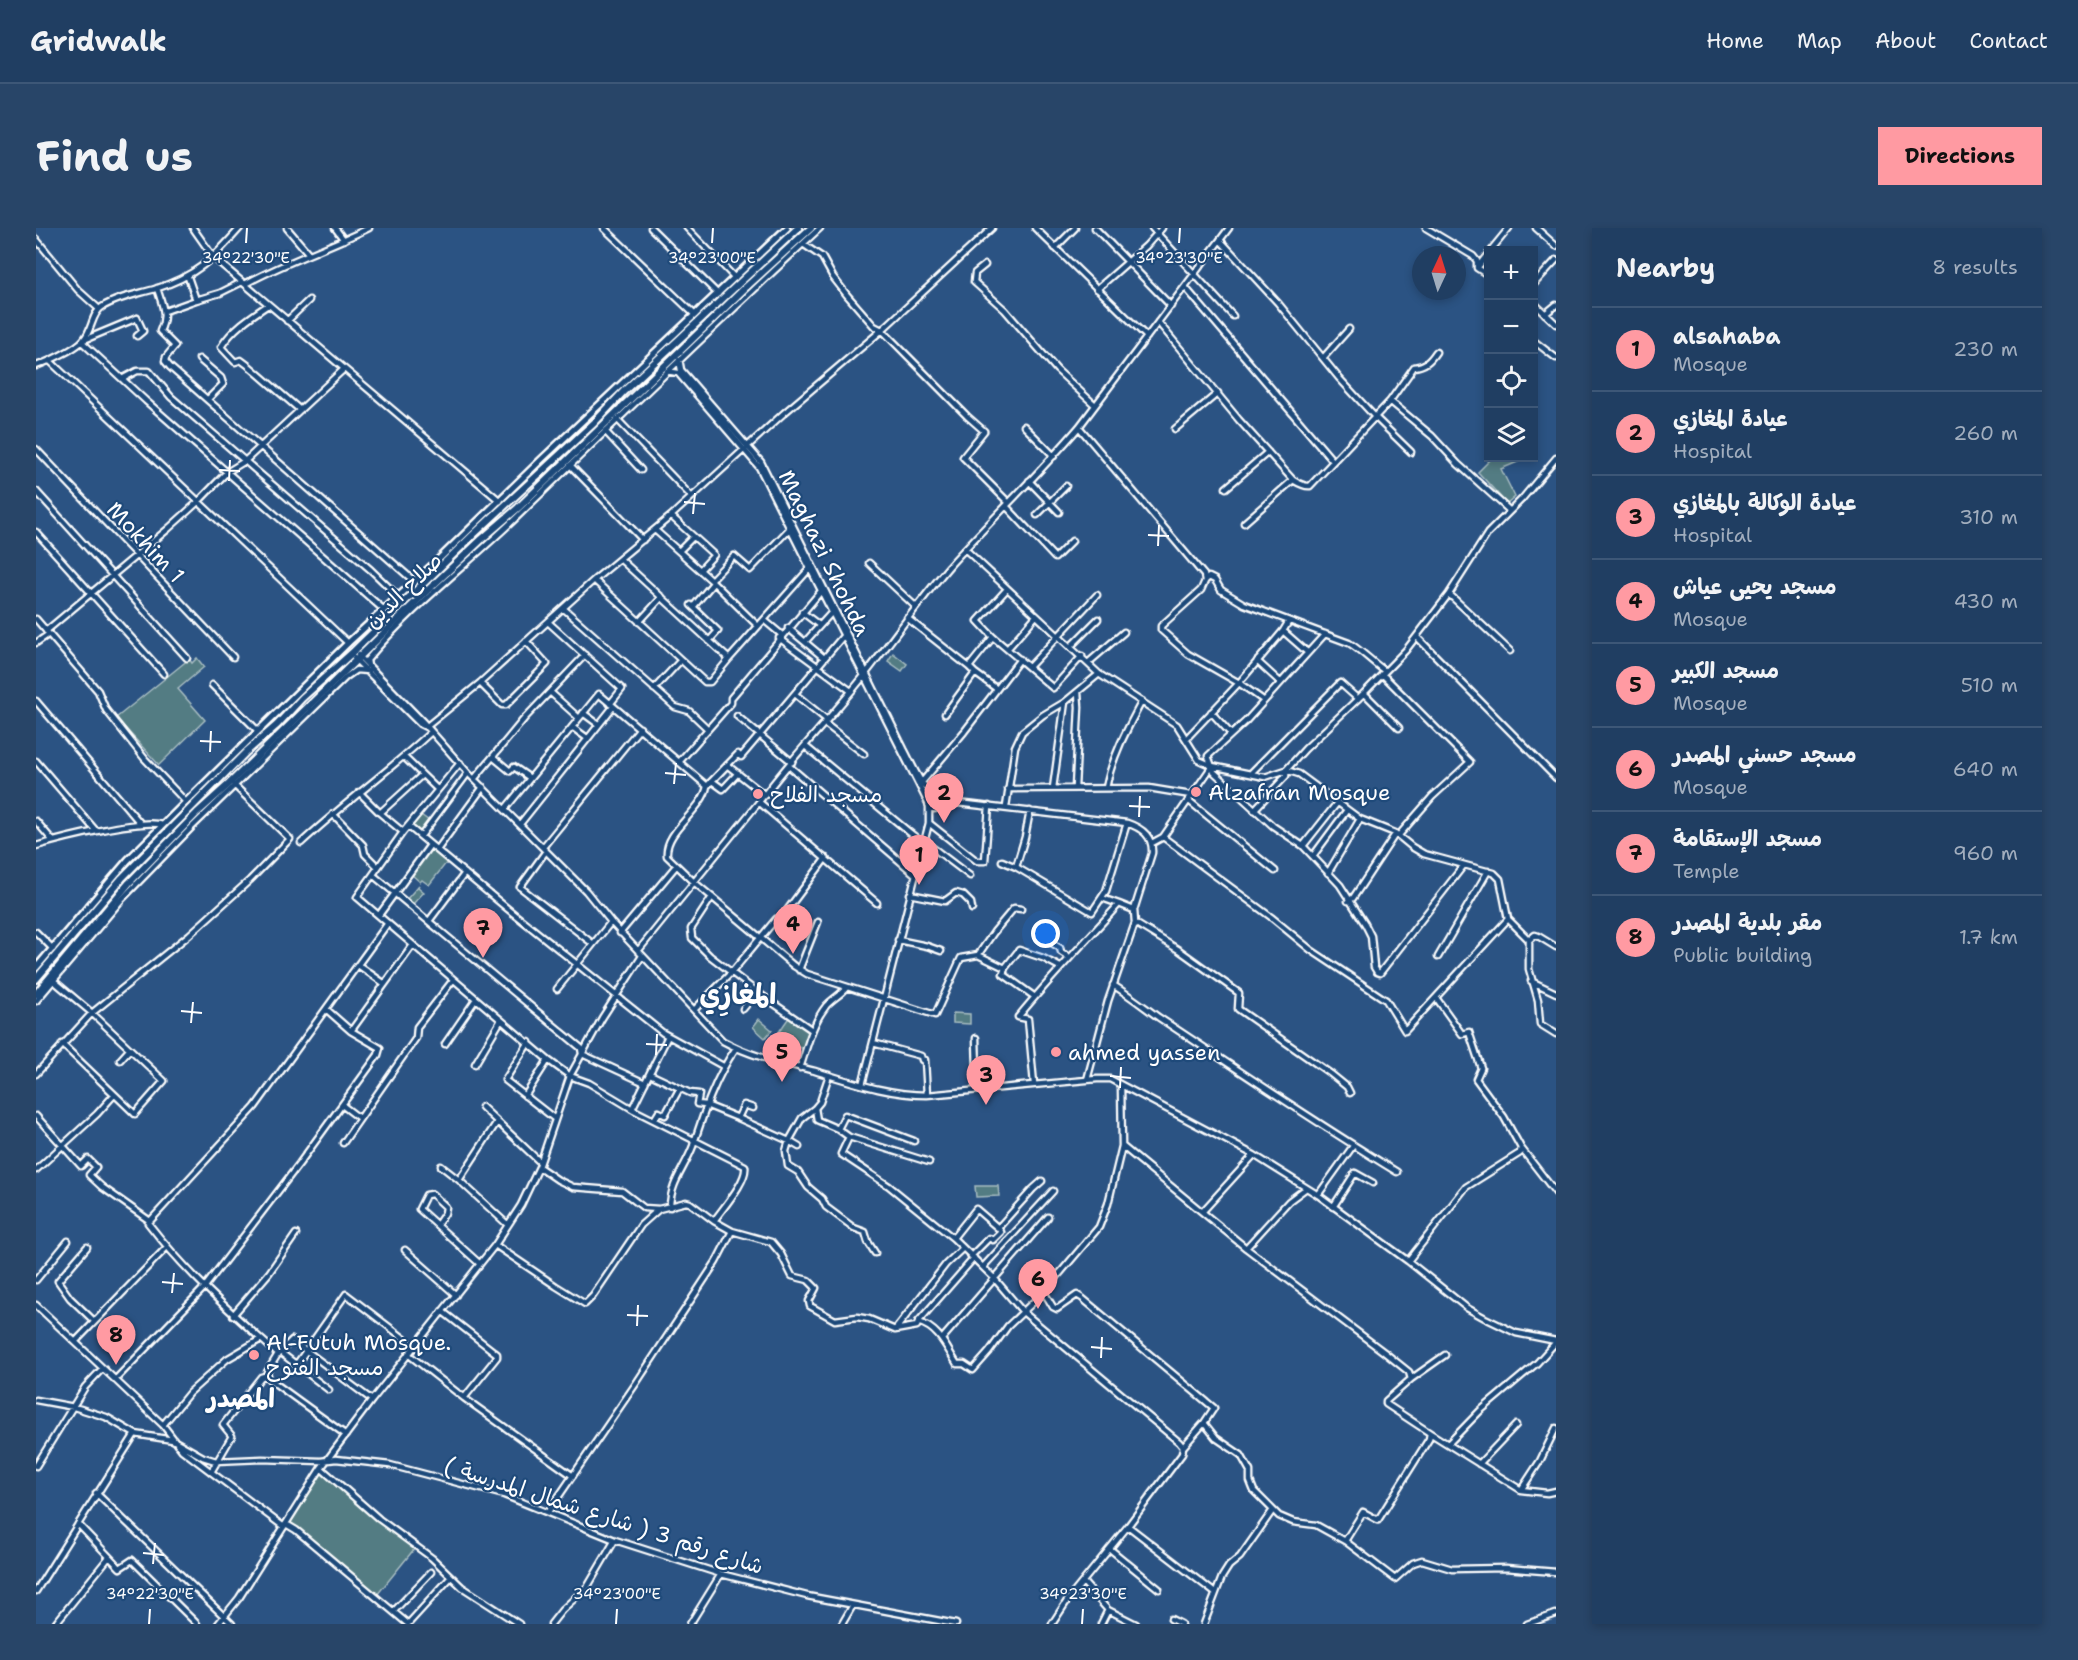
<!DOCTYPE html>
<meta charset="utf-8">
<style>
:root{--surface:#203e62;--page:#284568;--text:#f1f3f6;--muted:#a2aebe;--line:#3d5777;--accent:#ff9aa2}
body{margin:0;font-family:"Shantell Sans","Playpen Sans Arabic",sans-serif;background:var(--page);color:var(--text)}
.controls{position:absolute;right:18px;top:18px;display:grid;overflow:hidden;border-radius:0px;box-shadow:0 3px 9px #0003}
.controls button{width:54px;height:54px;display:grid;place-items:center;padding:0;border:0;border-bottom:2px solid var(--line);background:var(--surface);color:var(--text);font:30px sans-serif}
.compass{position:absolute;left:1376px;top:18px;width:54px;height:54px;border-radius:50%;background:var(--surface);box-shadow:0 3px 9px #0003;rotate:4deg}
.you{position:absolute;left:1010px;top:706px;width:21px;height:21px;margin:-15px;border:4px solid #fff;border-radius:50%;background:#1a73e8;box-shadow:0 0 0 9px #1a73e833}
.badge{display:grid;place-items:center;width:39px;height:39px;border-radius:50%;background:var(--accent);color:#111;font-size:20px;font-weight:700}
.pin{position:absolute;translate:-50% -50px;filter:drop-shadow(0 2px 3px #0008)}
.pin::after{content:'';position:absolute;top:32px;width:21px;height:18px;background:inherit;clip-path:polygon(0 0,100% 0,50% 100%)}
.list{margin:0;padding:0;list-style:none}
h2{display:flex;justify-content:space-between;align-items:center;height:78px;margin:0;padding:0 24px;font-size:26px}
h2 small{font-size:20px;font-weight:400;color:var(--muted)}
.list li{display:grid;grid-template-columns:39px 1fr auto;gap:18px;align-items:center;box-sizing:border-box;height:84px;padding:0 24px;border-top:2px solid var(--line)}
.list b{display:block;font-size:22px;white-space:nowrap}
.list p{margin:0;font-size:20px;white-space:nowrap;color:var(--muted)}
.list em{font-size:20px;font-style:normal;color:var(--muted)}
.icon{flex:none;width:33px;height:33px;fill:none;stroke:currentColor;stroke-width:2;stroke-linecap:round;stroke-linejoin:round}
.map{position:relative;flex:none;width:1520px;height:1396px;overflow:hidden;border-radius:0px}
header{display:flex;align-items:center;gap:36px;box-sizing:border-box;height:84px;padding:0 30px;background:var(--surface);border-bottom:2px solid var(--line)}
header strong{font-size:28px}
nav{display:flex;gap:33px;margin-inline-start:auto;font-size:21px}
.intro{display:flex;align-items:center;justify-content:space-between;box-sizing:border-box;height:144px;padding:0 36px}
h1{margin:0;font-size:42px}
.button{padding:15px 27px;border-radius:0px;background:var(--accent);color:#111;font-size:21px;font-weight:700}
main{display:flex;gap:36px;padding:0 36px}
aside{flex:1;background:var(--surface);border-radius:0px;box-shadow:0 3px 9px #0003}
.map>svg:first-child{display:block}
.green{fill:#527b83;stroke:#a8bdc1;stroke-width:1.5}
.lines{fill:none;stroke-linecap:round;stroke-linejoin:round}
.minor-casing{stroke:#fff;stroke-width:9}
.major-casing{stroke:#fff;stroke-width:10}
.highway-casing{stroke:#fff;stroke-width:10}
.minor{stroke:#1f4a7a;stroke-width:4.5}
.major{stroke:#1f4a7a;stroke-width:5}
.highway{stroke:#1f4a7a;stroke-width:6}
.ticks{fill:none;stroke:#fff;stroke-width:2}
.poi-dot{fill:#ff9aa2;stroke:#1f4a7a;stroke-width:2}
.labels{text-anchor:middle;stroke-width:4.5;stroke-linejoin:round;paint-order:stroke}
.street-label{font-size:22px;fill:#fff;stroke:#1f4a7a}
.poi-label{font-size:22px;fill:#fff;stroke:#1f4a7a;text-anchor:start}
.quarter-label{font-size:26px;font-weight:bold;fill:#fff;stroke:#1f4a7a}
.district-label{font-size:28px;font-weight:bold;fill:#fff;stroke:#1f4a7a}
.ticks-label{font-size:15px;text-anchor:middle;fill:#fff;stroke:#1f4a7a;stroke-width:4.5;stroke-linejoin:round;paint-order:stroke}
</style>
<header>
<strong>Gridwalk</strong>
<nav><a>Home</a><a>Map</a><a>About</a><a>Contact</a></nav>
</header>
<div class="intro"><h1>Find us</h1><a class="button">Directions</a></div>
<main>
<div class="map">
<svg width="1520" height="1396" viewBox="0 0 1520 1396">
<rect width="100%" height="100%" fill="#2b5383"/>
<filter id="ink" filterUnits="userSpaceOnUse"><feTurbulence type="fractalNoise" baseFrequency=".0167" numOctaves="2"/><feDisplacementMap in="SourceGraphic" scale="12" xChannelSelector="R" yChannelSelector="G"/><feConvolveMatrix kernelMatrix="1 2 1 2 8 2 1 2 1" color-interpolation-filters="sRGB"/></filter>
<g filter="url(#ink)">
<path class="green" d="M1456,230H1491L1465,241L1479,269L1471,276L1442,244Z
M857,425L871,436L866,443L852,433Z
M161,430L168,439L142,461L169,492L123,537L80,490L153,431L156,435Z
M385,587L393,593L385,604L377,598Z
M394,621L411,634L393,657L386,652L384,654L375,646Z
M383,657L382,659L388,664L376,677L370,672Z
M917,785L934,786V796L917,795Z
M754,788L776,803L769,821L752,816L740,808Z
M723,791L736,802L729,810L717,799Z
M939,958H962L963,968L940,969Z
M287,1242L379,1320L341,1367L254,1294Z"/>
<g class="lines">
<defs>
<path id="minor" d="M157,0L178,30L464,273
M251,0L273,26
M299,0L308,12
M568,0L659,87
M615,0L682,66
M651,0L699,50
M999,0L1111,109
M1059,0L1135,78
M1116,0L1197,88
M1390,0L1437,28L1441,33V40L1452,47
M1500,0L1520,18
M0,11L42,62L63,81
M1184,12L1242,75L1303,150L1339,189L1354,173L1396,208L1422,236L1474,283
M767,16L786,29L797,49L811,67L838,98L846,102L931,188L948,203L927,229L972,274
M1019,20L1039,0
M1455,22L1473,0
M949,37L939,45L938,54L969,82L1021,142L1059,177
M1441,40L1452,26
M209,56C249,34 292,20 333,0
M1498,56L1520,32
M1149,59L1297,233
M121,60C126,77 132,87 124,103L139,118L130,129L129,133L134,139L379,354
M1061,61L1110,18L1126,0
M160,72L184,65L206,54
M1498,75L1520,96
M232,77C214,89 196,101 185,119L199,134L205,132L213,138L264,182
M129,83L160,72L152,49
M1509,86L1520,77
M251,93L273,72
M1122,94L1203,192L1257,252C1262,255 1268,259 1274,258L1339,189L1375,224
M48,112L101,90L107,103L101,108
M1498,113L1520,130
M46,114L110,173L348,382
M1287,130L1313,101
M163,131L185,150L187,156L172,171
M643,131L645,142L725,234L868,521C884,551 885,567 922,575L1091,595C1106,600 1117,608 1116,625L1098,682L1099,695L1072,773L1051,852
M14,133L312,415
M0,138C11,134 42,120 48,111C56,102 56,85 66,79C82,69 102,66 119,61C160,48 176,32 204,0
M631,143L642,145L723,239L892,575
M86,151L101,143H113L135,169L335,342L363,369
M1354,173L1378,139C1389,138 1394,133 1400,124
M581,191L656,269
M988,198L1018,228
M1043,199L1168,347L1169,353L1165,362L1125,398V402L1152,426L1203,455L1227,472
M1139,201L1182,165
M569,203L605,242
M0,221L197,429
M534,237L607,312
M993,253L1023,284
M1190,260L1232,224
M0,263L151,430
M970,278L1019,330L1036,313
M1001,287L1030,258
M635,288L678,327L664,342
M1208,295L1257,252
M619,302L675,352L722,398
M0,304L128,446
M929,321L1063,446L1141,497L1163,532L1176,538
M643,323L657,309
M584,331L693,431L775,339
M833,335L880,379
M558,352L669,454H674L693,431
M675,352L698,328L714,342L755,299
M1170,352L1173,349L1179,352L1185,362L1208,376L1313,415C1326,423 1336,434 1349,443
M971,361L942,393L957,409L1017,460L1046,428
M1413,366L1474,423
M655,377L682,403L673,413
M657,379L677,355
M527,380L639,479L653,483L672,501
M766,384L783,397
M871,390L933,439L939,445L961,461
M0,391L62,463L70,482L109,531L150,574
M728,392L746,407
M512,394L586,461L574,476
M603,394L626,369
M752,400L788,430
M10,403L132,301L163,273L191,244L209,233L308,141
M1247,403L1271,424
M1289,406L1210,493L1172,528L1178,544L1237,598L1267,618L1304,657L1329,696L1335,708L1338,739L1341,744L1344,745L1428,637
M1381,409L1520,550
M743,410L815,463
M769,414L797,383
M0,415L13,406
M1035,418L1062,391
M972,420L1000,388
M322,427L387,494L432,545L550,663L575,694L687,813C716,829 747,835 779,843C816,854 852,867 891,867L1061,851H1074L1218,927L1282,967L1372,1033L1431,1080L1449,1090L1480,1105L1520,1113
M318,430L384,496L390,499
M1221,433L1244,454
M1052,435L1088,404
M332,438L331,432C376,378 435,334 485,285C584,189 683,93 784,0
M933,439L957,409
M993,439L1061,367
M444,455L466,477H470L511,436L490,413
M176,457L222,503
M618,461L645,432
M514,464L543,490
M1328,465L1363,500
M759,466L791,492
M0,473L105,596
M1175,484L1195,506
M547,485L562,496
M909,486L939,445
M701,488L756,534
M788,495L828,526
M390,499L444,455L558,352L635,288L748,185L846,102L956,0
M536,499L551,510
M1150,511L1203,455L1247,403L1253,393
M769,518L873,604L883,612L888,613L934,648
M368,529L401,561
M457,529L474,543L478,539L494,550
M0,533L60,603
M644,533L695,475V470L786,362
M424,535L367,604L321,669L512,832L534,848L553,855L598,882L709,938C712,952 687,980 678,993
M691,537L729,567
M753,538L879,646
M1214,546L1304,455L1322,471
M439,550L488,491L549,427
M676,553L687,561L702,545
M886,554L928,504L984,431
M671,558C667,583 628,602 631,628L658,654L758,738L771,746L899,787L925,730L942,727L958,704L978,680L985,681
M1017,560L1029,474
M1039,560L1043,479L1042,464
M1070,560C1076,529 1091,501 1106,473
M972,561L1113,560L1155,567
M323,564L344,585L367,604
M892 575a6 6 0 1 1 12 0a6 6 0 1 1-12 0Z
M1152,572L1239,643
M970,579L979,519L986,504L1007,487L1029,474L1063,446
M469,581L563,466L671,558L702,526L705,529L808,407
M1218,582L1250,548V542L1263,546L1324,591L1359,605L1376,619L1388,626L1458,645L1464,651L1472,691L1493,712V741L1502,772L1504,796L1520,806
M344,585L386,547
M297,586L327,617L329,626L342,639
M0,593L17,613
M893,595L941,633H949L953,578
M484,596L577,479
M372,598L472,681L627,805L687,838
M385,608L432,545
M1127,609L1235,689L1275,722L1350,772L1369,803L1472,691
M265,615C307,576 353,543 395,504
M1116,615L1127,609L1176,538L1229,549L1250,542L1269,521L1328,465L1370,422L1413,366L1452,305L1486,271L1520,230
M0,618C24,611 106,590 126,597
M1267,618L1301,575
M507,619L604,500
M401,622L447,559
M510,623L484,659L556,715
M1277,628L1311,582
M966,633L980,639L1056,684L1070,663L1091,595
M980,639L989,609L994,583
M1292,645L1324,591
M337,647L545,820L546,826L609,855
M874,666L909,673L920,665L927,667L935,675L936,681
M676,669L655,701L656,710L674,728L721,764L776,802
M1066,670L1083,676
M1312,673L1317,670L1358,608L1363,607L1396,569L1434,534L1346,446
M841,675L723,574C756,529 796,489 831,444C859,408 885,371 915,336C957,290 1002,247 1043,199L1193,0
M343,687L394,617
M393,693L429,645
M1099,695L1143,722L1203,765L1202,781L1295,846L1311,859L1314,865
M0,704L17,721
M584,705L640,638
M862,712L891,718L905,723
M1011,712L1024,720L1025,724L1033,729
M1493,712L1499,707L1502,708L1520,719
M602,723L723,574
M942,727L969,740L967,746L999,769
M1402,729L1452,643
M322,737L349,756
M969,740L983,722L1007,730L1024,739
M763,742L782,694
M18,753L56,785L128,853L99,886L26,816
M1495,753L1520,765
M1077,757C1093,767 1107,778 1122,789C1201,841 1280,895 1361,944
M521,761L575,694
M0,773L86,671L156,599L310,449L320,442L332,443
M707,781L721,764
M658,782L696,744L740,691L743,693L790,630
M315,803L377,717
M940,810L941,843L945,849L946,862
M493,814L469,852L519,891
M837,815L885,828L886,832H889L891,867
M409,816L440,771
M84,832L93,822
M439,836L465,792
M764,840C771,819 776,796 790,778C797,770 805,767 811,759
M0,846L56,785L153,707L214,652L254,611L198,557
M614,846L654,865L663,866L661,876L670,877L702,890L753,913L766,890L779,880
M793,847L784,874L779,880L781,892L802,901L813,909L893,934
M998,856L992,791L982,789L983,788C1015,749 1049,714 1083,676L1098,682
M826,857L893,595V579
M489,868L512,832
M306,877L323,890
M446,879L504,934
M596,881L632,808
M0,888L45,938L52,931L60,939L53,947L66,959L114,993
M702,890L708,877L717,880
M618,892L623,884L629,887L644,860
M802,901L809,887L878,913
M813,909L805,926L853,958L917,1010L958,1050L987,1084L1143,1214L1147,1219
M307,915L380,810L381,799L417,752
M1086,918L1210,1020L1348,1124L1373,1144L1375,1151
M763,919L753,913L750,923L752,938L762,944L772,959L786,971L790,979L818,1000L829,1004L832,1014L839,1025
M1485,920L1520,965
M405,938L423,952L472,997
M503,939L522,952L537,959L586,963L608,980L623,981L650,974L654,975L678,993L696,1003L735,1014L745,1026L756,1048L772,1052L780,1060L773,1073L774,1078L799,1092L821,1089L833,1091L859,1102L881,1098L882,1094C903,1100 910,1119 921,1136H928L937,1142L953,1124L972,1098L1008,1064L1063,999L1072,976L1086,918L1085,857
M0,942L61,886L78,867
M423,952L461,894
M1282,967L1317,918
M634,979C634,955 649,940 657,918C668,884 679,850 700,820
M1297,979L1319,945L1337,955
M1167,983L1218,927
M114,993L219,879L352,695
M114,993L112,995C150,1044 195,1085 242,1126
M401,997L409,985L410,979L396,966L390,967L383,981L444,1036
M917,1010L940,981L962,1000
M459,1017L520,1058L549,1076L557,1068L605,997L623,981
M51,1019L22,1053L34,1070L58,1093
M1210,1020L1253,973L1269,961
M369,1022L420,1067
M935,1028L953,1010L957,1012L965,1004L962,1000L997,961L1006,953
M1372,1033L1430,959L1484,925L1485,920L1468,889L1440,851L1445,840L1433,804L1426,806L1401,771
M947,1039L1017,963
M0,1052L32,1013
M1008,1064L1017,1079L1021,1081L1041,1067L1046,1070L1178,1180L1168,1195L1180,1210L1205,1227L1214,1243V1253L1218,1263L1243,1288L1257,1294L1280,1297L1309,1313L1359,1351L1377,1335L1386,1332L1416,1341L1470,1340L1520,1344
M0,1077L127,1197L146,1222L248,1299
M406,1083L461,1126V1129L428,1170
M197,1087L233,1045L260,1006
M882,1094L938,1030
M859,1102L910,1036L927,1020
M906,1111L1012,989
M39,1114L131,1019
M244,1124L293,1162
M372,1126L428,1170L537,1248
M260,1137L310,1066L378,1118
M79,1152L168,1060L263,936L342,827L344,820L315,803L290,781
M0,1172L38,1179L70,1189L99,1206L137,1212L167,1229L180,1233L226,1231L285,1233L300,1231L354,1237L468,1267L579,1312L685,1346L771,1368L920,1396
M127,1197L153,1165L191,1131L225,1111
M1394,1205L1485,1262L1511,1265L1520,1263
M310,1207L233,1151L231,1144L242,1126L256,1112L336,1172
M1412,1216L1444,1183L1501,1135L1520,1114
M1443,1236L1480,1197
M0,1238L49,1159L66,1141
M285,1240L343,1291L396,1330L426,1359L483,1396
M175,1244L196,1208L187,1197L225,1149L232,1147
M1485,1262L1504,1233L1520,1200
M60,1265L196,1396
M512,1284L601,1154L680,1034L696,1003
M42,1296L84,1340L96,1332L161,1396
M250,1296L260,1302L372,1396
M1092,1298L1179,1365
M1309,1313L1327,1284L1342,1292L1393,1211L1394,1205L1350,1176V1173L1375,1151L1409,1127
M1074,1321L1123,1361
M1047,1354L1072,1382L1100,1396
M0,1363L99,1206
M358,1383L395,1344
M1135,1391L1145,1396
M19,1396L73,1329
M182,1396L203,1370L285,1240L336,1172L459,1017L485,977L503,939L534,848L566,790L606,728
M372,1396L415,1349
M515,1396L526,1382L552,1358L579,1312
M654,1396L685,1346
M806,1396L817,1377
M1016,1396L1031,1373L1092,1298L1146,1226L1147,1219L1168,1195
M1065,1396L1072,1382
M1168,1396L1186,1349L1193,1338L1204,1329L1237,1282
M1491,1396L1520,1386"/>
<path id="major" d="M0,740L92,632L150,574L312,415L400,334L505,232L751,0"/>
<path id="highway" d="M0,751L86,650L210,524L241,497L266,470L318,423L437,307L558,195L588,163L762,0
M0,766L93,655L161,585L193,556L392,362L446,311L482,280L709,60L775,0"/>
</defs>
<use href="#minor" class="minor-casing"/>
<use href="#major" class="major-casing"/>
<use href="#highway" class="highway-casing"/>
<use href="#minor" class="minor"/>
<use href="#major" class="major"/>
<use href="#highway" class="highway"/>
</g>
</g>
<path class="ticks" d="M210,15L211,0M676,15L677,0M1143,15L1144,0M183,242L204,243M193,253L194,232M648,274L669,276M657,286L659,265M1112,307L1133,308M1122,318L1123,297M164,513L185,514M174,524L175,503M629,545L650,547M638,556L640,535M1093,578L1114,579M1103,589L1104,568M145,783L166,785M155,795L157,774M610,816L631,817M620,827L621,806M1074,848L1095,850M1084,860L1085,839M126,1054L147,1056M136,1065L138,1045M591,1087L612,1088M601,1098L602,1077M1055,1119L1076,1121M1065,1130L1066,1109M107,1325L128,1327M117,1336L119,1315M113,1396L114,1381M580,1396L581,1381M1046,1396L1047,1381"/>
<g class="poi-dot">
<circle cx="1160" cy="564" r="6"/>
<circle cx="722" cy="566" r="6"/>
<circle cx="1020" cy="824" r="6"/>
<circle cx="218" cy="1127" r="6"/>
</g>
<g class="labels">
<g class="street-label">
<text transform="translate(110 314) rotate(47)" y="8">Mokhim 1</text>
<text transform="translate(789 325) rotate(64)" y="8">Maghazi Shohda</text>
<text transform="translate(367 362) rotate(-44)" y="8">صلاح الدين</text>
<text transform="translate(568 1287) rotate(18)" y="8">شارع رقم 3 ( شارع شمال المدرسة )</text>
</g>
<g class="poi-label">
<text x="1172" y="572">Alzafran Mosque</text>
<text x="734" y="574">مسجد الفلاح</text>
<text x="1032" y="832">ahmed yassen</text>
<text x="230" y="1122">Al-Futuh Mosque.<tspan x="230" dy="25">مسجد الفتوح</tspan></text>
</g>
<g class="quarter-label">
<text x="205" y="1179">المصدر</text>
</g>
<g class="district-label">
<text x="702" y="776">المغازِي</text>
</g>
</g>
<g class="ticks-label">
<text x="210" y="35">34°22'30"E</text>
<text x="676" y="35">34°23'00"E</text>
<text x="1143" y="35">34°23'30"E</text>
<text x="114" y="1371">34°22'30"E</text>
<text x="581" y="1371">34°23'00"E</text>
<text x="1047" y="1371">34°23'30"E</text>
</g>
</svg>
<div class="controls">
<button>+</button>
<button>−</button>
<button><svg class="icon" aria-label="locate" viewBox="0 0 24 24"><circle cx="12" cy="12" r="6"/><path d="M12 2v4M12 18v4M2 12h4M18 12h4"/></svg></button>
<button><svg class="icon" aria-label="layers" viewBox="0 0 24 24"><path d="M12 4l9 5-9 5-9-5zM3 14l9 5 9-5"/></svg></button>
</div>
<svg class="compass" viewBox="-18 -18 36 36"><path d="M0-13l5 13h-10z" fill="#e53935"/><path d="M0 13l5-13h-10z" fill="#a2aebe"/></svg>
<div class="you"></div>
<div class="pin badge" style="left:883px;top:657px">1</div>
<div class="pin badge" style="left:908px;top:595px">2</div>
<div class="pin badge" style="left:950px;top:877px">3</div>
<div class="pin badge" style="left:757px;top:726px">4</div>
<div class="pin badge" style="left:746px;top:854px">5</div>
<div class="pin badge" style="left:1002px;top:1081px">6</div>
<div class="pin badge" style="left:447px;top:730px">7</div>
<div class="pin badge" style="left:80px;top:1137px">8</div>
</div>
<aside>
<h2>Nearby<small>8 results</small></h2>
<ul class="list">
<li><span class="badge">1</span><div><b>alsahaba</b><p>Mosque</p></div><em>230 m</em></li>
<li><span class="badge">2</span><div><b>عيادة المغازي</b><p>Hospital</p></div><em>260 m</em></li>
<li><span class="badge">3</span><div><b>عيادة الوكالة بالمغازي</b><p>Hospital</p></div><em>310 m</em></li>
<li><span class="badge">4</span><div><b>مسجد يحيى عياش</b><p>Mosque</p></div><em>430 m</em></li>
<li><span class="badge">5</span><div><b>مسجد الكبير</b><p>Mosque</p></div><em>510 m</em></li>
<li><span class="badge">6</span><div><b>مسجد حسني المصدر</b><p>Mosque</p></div><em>640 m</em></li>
<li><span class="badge">7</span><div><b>مسجد الإستقامة</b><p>Temple</p></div><em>960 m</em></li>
<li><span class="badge">8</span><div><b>مقر بلدية المصدر</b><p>Public building</p></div><em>1.7 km</em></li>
</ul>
</aside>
</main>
